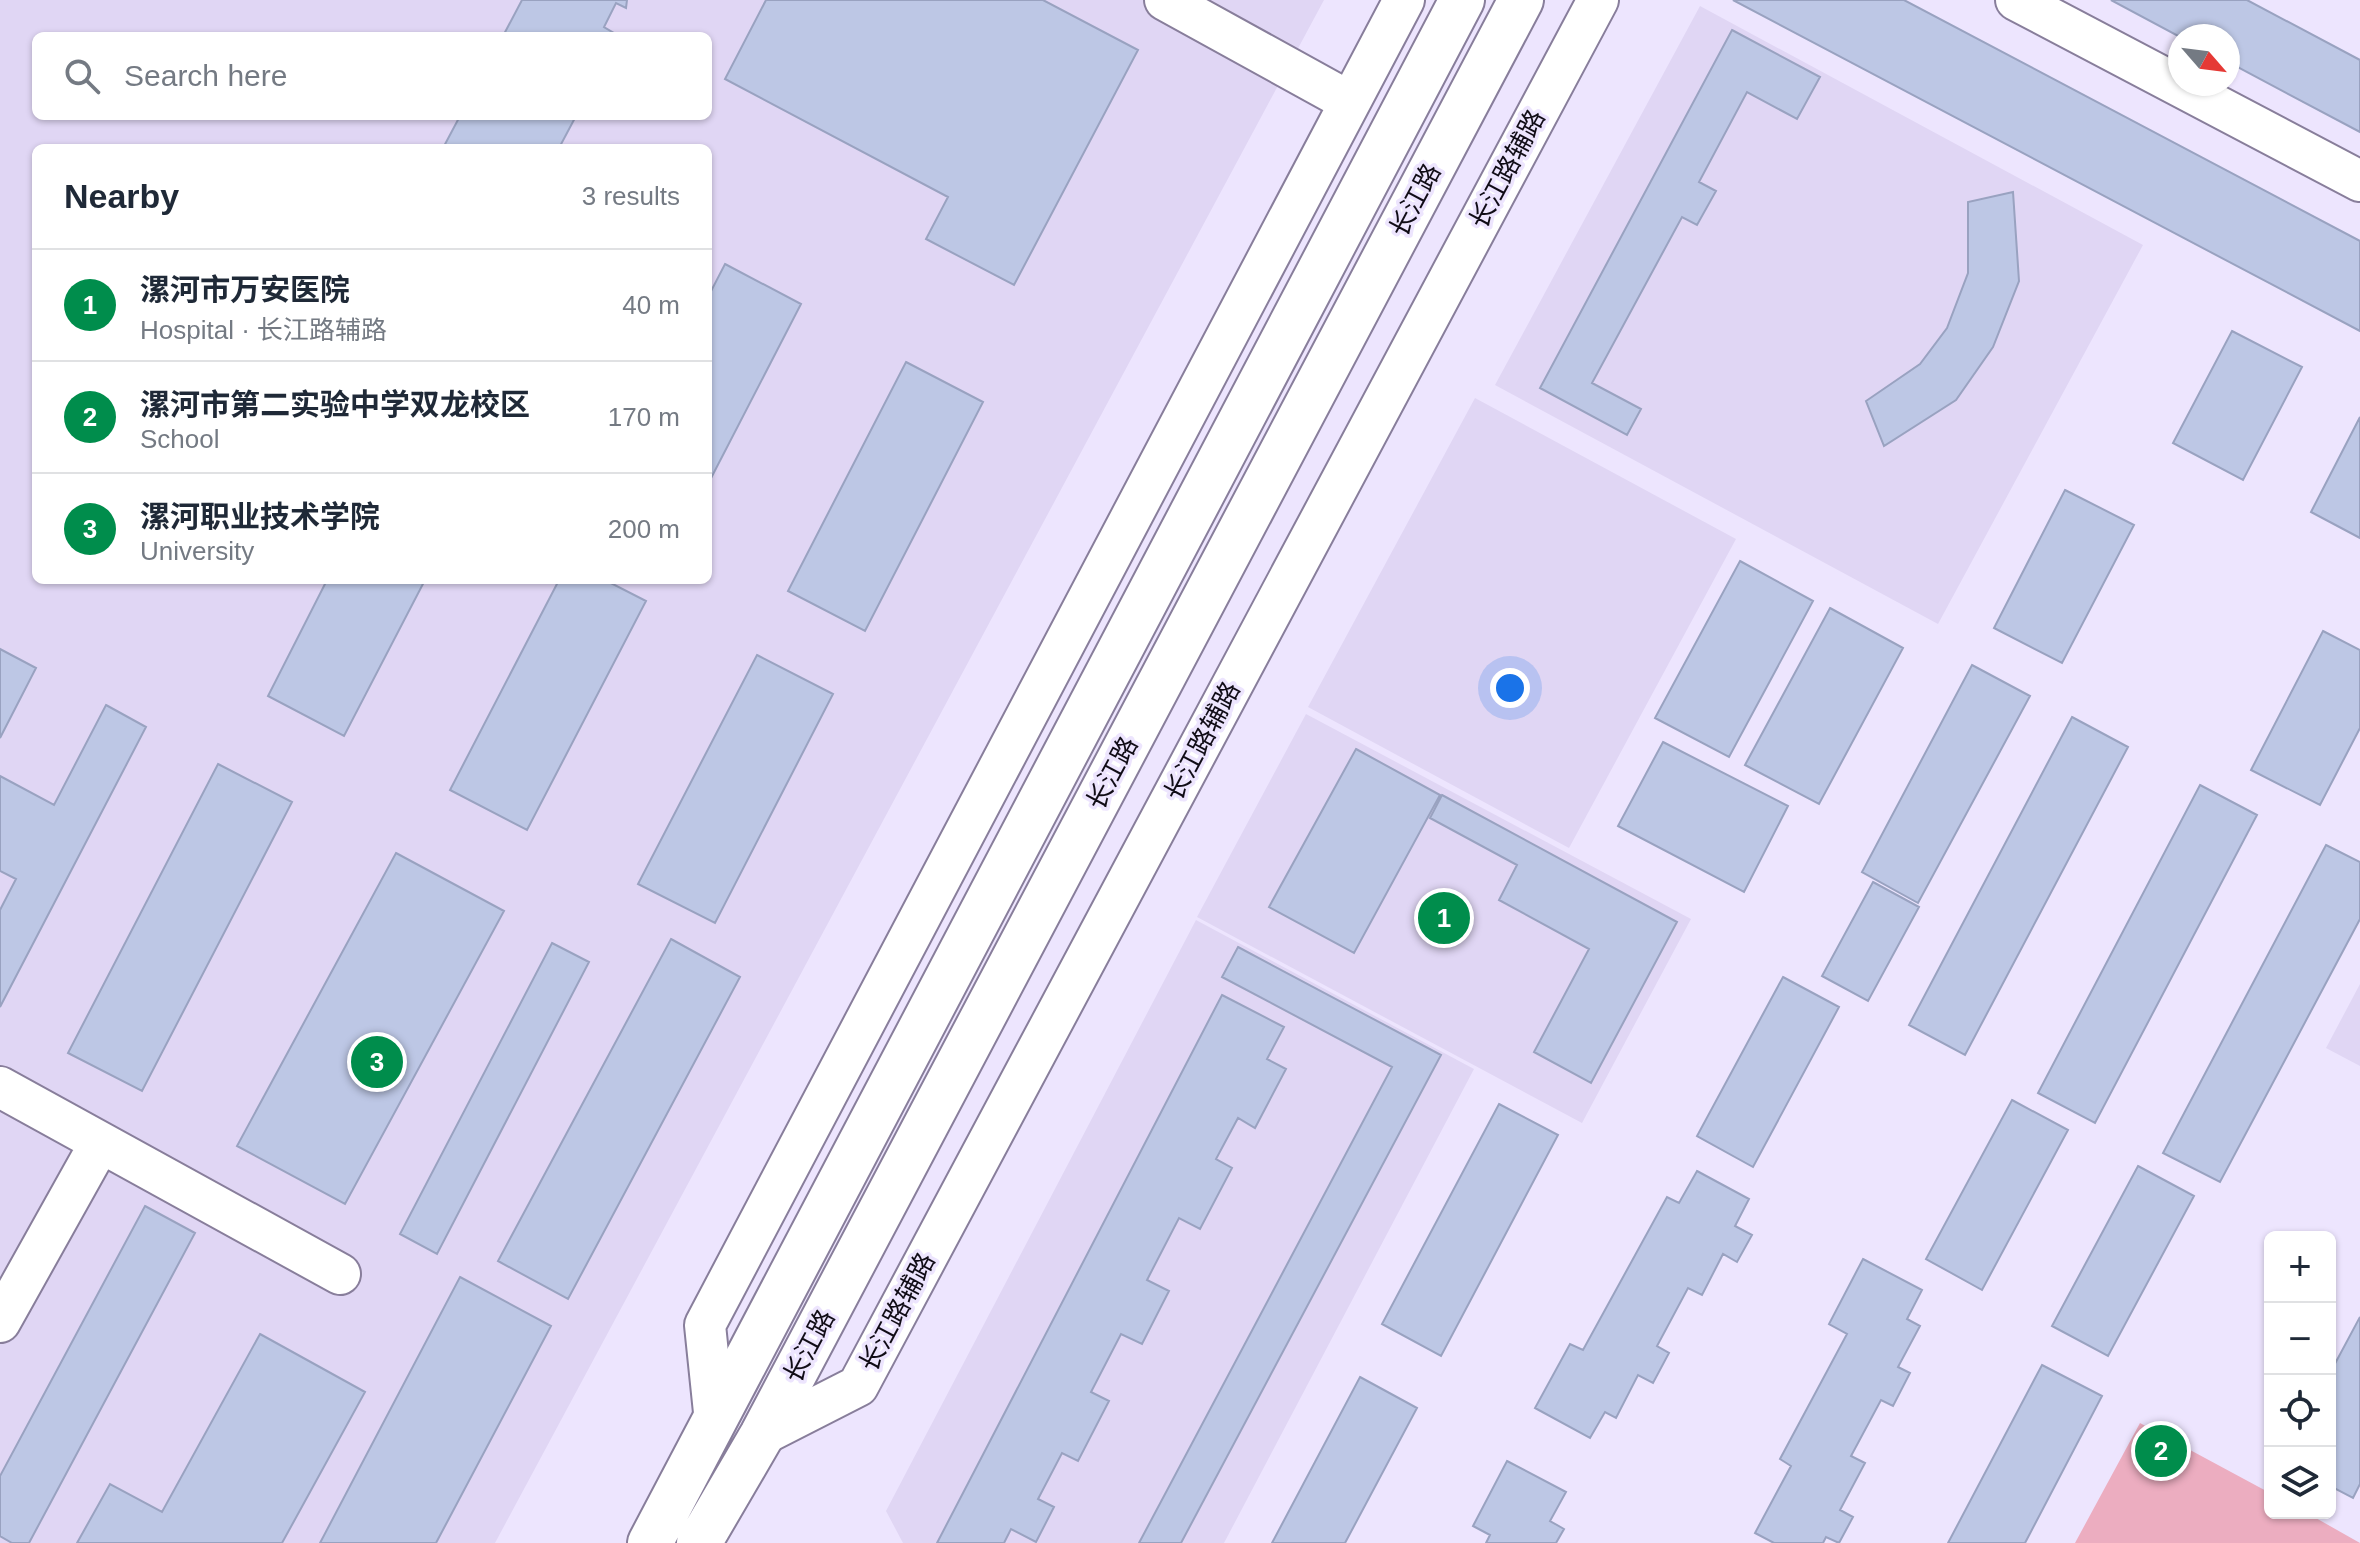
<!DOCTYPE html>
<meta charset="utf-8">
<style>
:root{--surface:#fff;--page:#f2f2f3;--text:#1f2937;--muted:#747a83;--line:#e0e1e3;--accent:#008d4c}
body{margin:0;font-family:Helvetica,"Noto Sans SC",sans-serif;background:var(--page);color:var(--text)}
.controls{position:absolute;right:24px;bottom:24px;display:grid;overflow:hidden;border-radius:12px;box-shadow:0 2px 6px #0004}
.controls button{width:72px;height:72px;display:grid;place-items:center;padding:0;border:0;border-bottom:2px solid var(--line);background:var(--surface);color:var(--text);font:40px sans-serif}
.compass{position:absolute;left:2168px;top:24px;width:72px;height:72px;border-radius:50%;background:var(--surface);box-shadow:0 2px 6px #0004;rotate:118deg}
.you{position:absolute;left:1510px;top:688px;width:28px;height:28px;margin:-20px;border:6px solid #fff;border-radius:50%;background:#1a73e8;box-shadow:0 0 0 12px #1a73e833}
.badge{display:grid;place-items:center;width:52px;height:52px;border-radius:50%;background:var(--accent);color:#fff;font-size:26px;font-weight:700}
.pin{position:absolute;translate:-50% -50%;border:4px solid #fff;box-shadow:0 2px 8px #0006}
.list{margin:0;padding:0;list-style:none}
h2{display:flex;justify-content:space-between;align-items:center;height:104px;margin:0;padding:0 32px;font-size:34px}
h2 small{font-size:26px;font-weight:400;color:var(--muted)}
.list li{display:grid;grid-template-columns:52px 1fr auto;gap:24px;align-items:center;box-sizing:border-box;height:112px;padding:0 32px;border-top:2px solid var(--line)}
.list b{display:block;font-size:30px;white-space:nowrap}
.list p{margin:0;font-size:26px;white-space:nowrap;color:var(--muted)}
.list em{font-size:26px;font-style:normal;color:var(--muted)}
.icon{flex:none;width:44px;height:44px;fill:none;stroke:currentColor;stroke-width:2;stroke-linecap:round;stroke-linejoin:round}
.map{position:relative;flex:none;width:2360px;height:1543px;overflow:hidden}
.search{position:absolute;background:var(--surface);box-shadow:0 2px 6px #0004;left:32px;top:32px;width:680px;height:88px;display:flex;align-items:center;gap:20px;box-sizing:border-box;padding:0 28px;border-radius:12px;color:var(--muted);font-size:30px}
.panel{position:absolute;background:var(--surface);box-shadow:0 2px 6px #0004;left:32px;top:144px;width:680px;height:440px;border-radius:12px}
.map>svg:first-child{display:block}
.built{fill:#e0d6f4;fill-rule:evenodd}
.green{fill:#ecadc0}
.building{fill:#bdc7e5;stroke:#99a2c0;stroke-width:2}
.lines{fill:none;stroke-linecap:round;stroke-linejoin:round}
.minor-casing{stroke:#887e9b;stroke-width:44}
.major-casing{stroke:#887e9b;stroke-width:48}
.minor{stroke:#fff;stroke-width:40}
.major{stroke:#fff;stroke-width:44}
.labels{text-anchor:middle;stroke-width:7;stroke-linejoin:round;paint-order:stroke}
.street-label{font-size:26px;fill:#100c16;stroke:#ede5fe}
</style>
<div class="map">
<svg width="2360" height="1543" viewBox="0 0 2360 1543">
<rect width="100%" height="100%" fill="#ede5fe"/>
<path class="built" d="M0,0H1324L495,1543H0ZM36,36H708V116H36ZM36,148H708V580H36Z
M1700,6L2143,245L1938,624L1495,385Z
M1475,398L1736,539L1569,848L1308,707Z
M1306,714L1691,919L1582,1123L1197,917Z
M1196,920L1474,1069L1224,1543H903L886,1511Z
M2360,984V1066L2326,1048Z"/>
<path class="green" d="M2140,1423L2270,1493V1513H2307L2360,1543H2075Z"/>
<path class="building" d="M522,0H627L626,8L616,3L604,27L619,36H503Z
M766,0H1043L1138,50L1014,285L926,239L948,197L725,79Z
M1733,0H1904L2360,241V331Z
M2111,0H2247L2360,60V132L2228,62V36L2180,37Z
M1732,30L1820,77L1797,119L1747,92L1699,182L1716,191L1697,225L1682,217L1592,383L1641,409L1627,435L1540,388Z
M460,116H576L559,148H443Z
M2013,192L2019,281L1993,347L1956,400L1884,446L1866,401L1920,364L1947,328L1968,273V202Z
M725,264L801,304L708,484V297Z
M2232,331L2302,367L2243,480L2173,443Z
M906,362L983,402L865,631L788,591Z
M2360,417V538L2311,512Z
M2065,490L2134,525L2062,663L1994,628Z
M1740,561L1813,601L1729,757L1655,718Z
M327,580H425L344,736L268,696Z
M559,580H605L646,601L527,830L450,790Z
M1830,608L1903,648L1819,804L1745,765Z
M2323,631L2360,650V728L2320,805L2251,770Z
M0,649L36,668L0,738Z
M757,655L833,694L715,923L638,884Z
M1972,665L2030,696L1918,903L1862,872Z
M106,705L146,727L0,1007V910L16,879L0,871V776L54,805Z
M2072,717L2128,747L1965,1055L1909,1025Z
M1663,742L1788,806L1744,892L1618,826Z
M1356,749L1440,795L1354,953L1269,907Z
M218,764L292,802L142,1091L68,1053Z
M2200,785L2257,815L2095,1123L2038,1093Z
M1442,795L1677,922L1591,1083L1534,1052L1589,949L1499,900L1517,865L1430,818Z
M2326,845L2360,862V919L2220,1182L2163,1153Z
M396,853L504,911L345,1204L237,1146Z
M1873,882L1919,907L1868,1001L1822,976Z
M671,939L740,977L568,1299L498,1261Z
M552,943L589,962L437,1254L400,1234Z
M1238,947L1441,1055L1181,1543H1139L1392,1067L1222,977Z
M1783,977L1839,1007L1753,1167L1697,1136Z
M1222,995L1284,1027L1267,1059L1286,1069L1255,1128L1238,1118L1216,1159L1232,1168L1200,1229L1179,1218L1147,1280L1169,1291L1142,1344L1121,1334L1091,1392L1109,1401L1078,1461L1062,1453L1038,1499L1054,1507L1036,1542L1011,1529L1004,1543H937Z
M2012,1100L2068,1130L1982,1290L1926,1259Z
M1499,1104L1558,1135L1441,1356L1382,1324Z
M2138,1166L2194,1196L2108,1356L2052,1326Z
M1697,1171L1749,1199L1735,1226L1752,1235L1737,1262L1723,1254L1702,1295L1688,1288L1657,1346L1669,1353L1653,1383L1638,1375L1616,1418L1605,1412L1590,1438L1535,1408L1570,1344L1583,1350L1667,1197L1679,1203Z
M145,1206L195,1233L29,1543H12L0,1536V1476Z
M1863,1259L1922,1290L1907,1319L1920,1326L1898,1367L1910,1373L1893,1406L1881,1400L1851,1456L1865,1463L1840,1510L1853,1517L1839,1543L1826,1537L1823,1543H1774L1755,1533L1791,1466L1780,1459L1847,1334L1829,1324Z
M460,1277L551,1326L436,1543H320Z
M2360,1317V1484L2353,1498L2330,1486V1373Z
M260,1334L365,1392L282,1543H77L110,1484L162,1512Z
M2042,1365L2102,1396L2025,1543H1948Z
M1360,1377L1417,1408L1345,1543H1272Z
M1507,1461L1566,1492L1550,1521L1564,1529L1556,1543H1486L1490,1535L1473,1526Z"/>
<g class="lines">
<defs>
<path id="minor" d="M1165,0L1350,102
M2016,0L2360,181
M0,1087L340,1274
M0,1322L100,1143
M715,1422L705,1325L1404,0
M762,1435L858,1386L1598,0"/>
<path id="major" d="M650,1543L1462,0
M699,1543L762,1435L1521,0"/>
</defs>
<use href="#minor" class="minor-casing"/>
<use href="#major" class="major-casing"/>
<use href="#minor" class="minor"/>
<use href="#major" class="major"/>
</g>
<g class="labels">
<g class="street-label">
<text transform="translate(1507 169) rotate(-62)" y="9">长江路辅路</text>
<text transform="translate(1415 200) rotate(-62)" y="9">长江路</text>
<text transform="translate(1202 741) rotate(-62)" y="9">长江路辅路</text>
<text transform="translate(1112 773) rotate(-62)" y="9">长江路</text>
<text transform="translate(897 1312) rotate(-62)" y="9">长江路辅路</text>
<text transform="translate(809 1346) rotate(-62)" y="9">长江路</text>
</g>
</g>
</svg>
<div class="controls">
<button>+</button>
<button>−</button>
<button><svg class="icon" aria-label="locate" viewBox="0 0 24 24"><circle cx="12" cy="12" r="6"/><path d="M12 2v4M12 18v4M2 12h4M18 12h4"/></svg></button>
<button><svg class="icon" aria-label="layers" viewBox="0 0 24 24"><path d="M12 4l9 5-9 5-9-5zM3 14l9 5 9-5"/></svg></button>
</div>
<svg class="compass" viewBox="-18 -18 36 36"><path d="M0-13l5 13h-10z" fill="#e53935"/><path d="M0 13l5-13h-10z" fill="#747a83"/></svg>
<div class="you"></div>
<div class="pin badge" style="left:1444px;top:918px">1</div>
<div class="pin badge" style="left:2161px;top:1451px">2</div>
<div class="pin badge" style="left:377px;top:1062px">3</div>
<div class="search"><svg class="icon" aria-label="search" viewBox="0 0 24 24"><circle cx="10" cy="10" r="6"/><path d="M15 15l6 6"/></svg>Search here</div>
<section class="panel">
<h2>Nearby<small>3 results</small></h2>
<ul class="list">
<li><span class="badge">1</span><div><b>漯河市万安医院</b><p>Hospital · 长江路辅路</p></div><em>40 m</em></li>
<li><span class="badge">2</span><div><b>漯河市第二实验中学双龙校区</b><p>School</p></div><em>170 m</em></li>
<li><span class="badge">3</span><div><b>漯河职业技术学院</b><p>University</p></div><em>200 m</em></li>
</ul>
</section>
</div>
